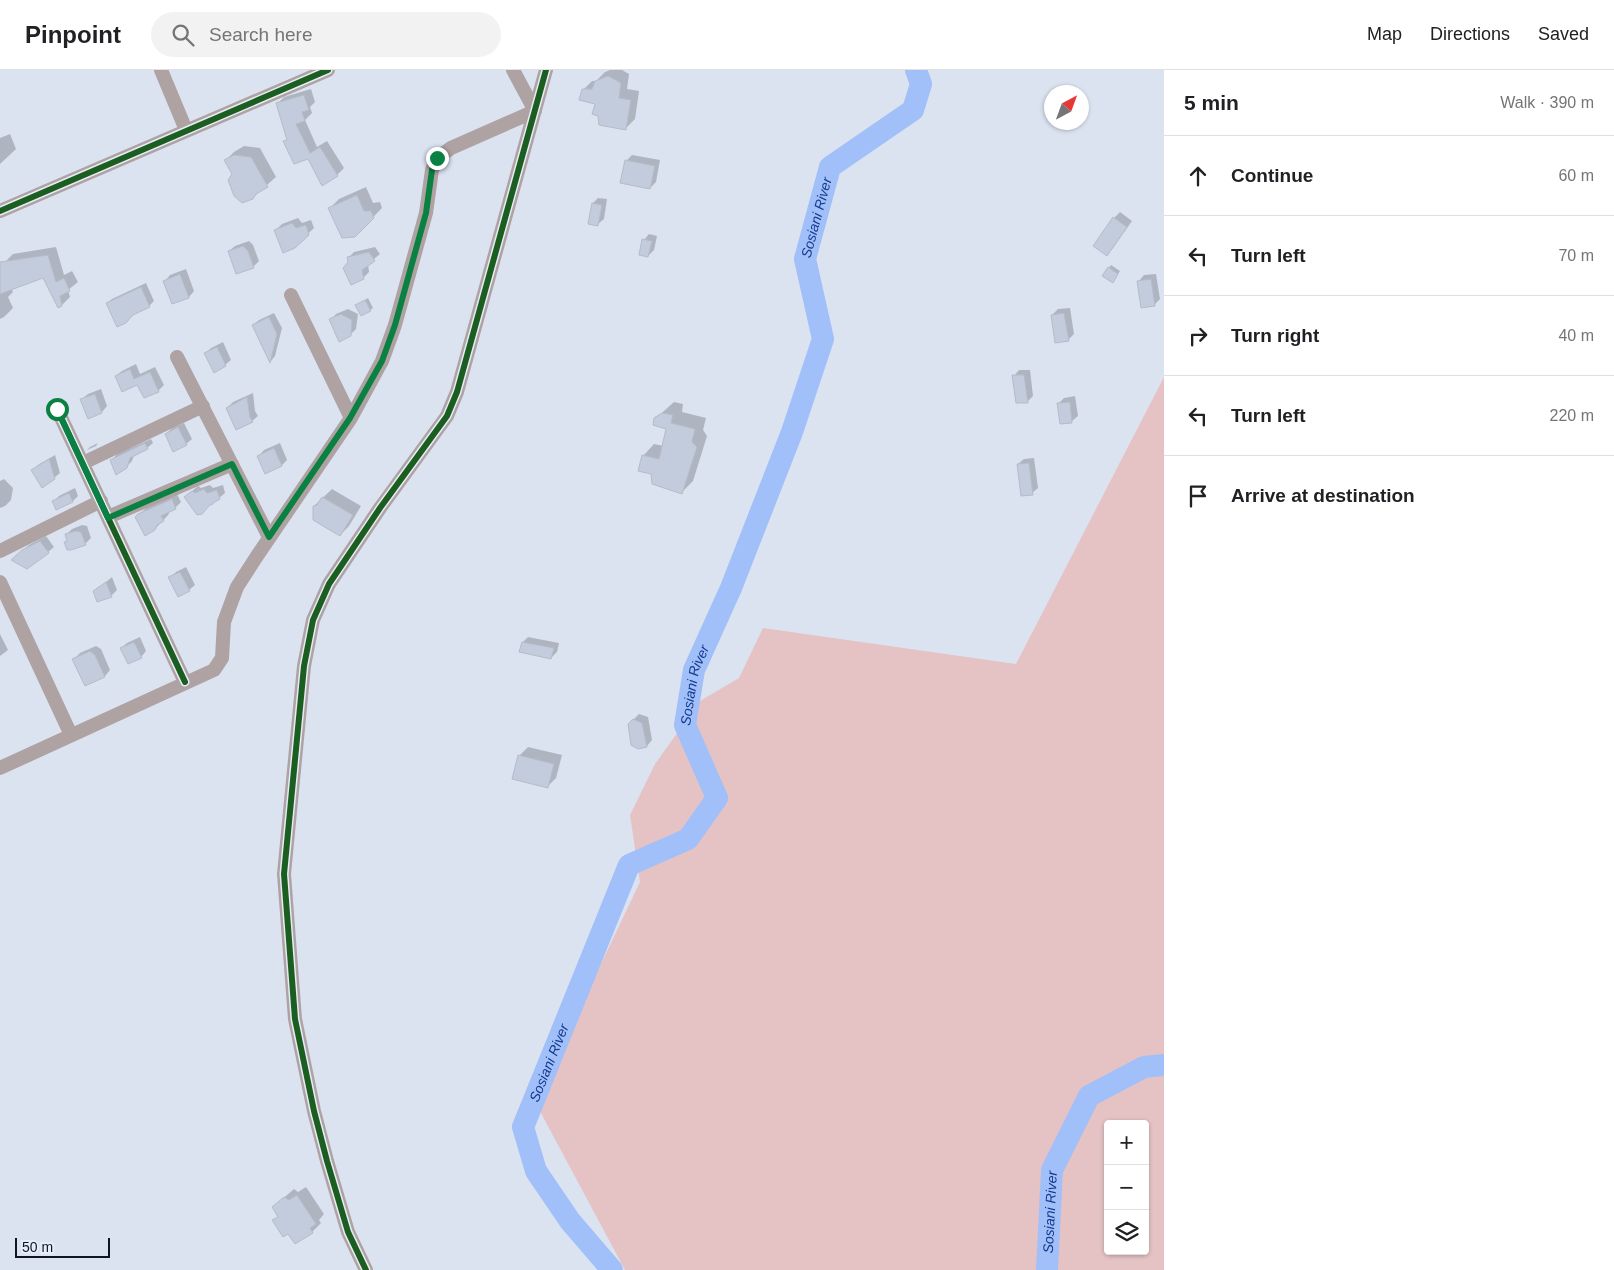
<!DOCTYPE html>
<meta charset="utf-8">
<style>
:root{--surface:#fff;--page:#f2f2f2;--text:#202124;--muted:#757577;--line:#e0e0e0}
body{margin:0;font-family:Arial,sans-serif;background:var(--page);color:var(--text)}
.controls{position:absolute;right:15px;bottom:15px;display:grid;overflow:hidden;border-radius:5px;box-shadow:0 1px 4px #0004}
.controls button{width:45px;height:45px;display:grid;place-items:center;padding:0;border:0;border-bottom:1px solid var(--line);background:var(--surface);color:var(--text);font:25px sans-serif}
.compass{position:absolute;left:1044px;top:15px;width:45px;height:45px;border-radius:50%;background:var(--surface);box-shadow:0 1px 4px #0004;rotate:41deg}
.scale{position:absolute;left:15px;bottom:12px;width:95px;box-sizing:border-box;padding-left:5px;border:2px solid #101620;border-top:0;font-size:14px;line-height:18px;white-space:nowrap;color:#101620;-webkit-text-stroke:4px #e6edfa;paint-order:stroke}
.stop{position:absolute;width:15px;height:15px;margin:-11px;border:4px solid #0b8043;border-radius:50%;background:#fff}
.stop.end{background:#0b8043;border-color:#fff;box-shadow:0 1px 5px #0008}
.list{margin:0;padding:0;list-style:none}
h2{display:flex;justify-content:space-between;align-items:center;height:65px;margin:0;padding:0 20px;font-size:21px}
h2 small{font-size:16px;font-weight:400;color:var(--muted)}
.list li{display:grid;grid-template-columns:32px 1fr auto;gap:15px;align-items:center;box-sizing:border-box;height:80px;padding:0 20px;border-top:1px solid var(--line)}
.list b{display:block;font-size:19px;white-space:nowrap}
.list em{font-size:16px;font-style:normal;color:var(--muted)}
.icon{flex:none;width:28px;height:28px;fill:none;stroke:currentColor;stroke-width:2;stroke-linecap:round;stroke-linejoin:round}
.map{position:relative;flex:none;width:1164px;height:1200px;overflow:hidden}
header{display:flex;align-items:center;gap:30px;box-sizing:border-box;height:70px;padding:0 25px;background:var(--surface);border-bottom:1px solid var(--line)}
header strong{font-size:24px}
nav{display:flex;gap:28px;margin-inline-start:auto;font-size:18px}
.search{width:350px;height:45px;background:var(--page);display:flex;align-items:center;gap:12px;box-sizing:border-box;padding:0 18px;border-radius:28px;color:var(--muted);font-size:19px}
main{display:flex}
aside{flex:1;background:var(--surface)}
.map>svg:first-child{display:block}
.green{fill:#e5c3c5;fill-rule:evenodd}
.shadow{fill:#0003}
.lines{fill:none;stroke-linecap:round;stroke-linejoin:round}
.river{stroke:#a1bff8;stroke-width:22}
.building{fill:#c3ccdd;stroke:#b5bcc7}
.minor{stroke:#afa2a3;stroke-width:14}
.cycleway-casing{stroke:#e6edfa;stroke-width:9}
.cycleway{stroke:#1b5e20;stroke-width:6}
.route{stroke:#0b8043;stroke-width:6}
.labels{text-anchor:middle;stroke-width:5;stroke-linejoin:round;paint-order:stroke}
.water-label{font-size:14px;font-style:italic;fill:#153b90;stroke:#e6edfa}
</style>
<header>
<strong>Pinpoint</strong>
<div class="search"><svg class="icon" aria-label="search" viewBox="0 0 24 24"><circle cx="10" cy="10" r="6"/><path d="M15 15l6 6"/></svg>Search here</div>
<nav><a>Map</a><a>Directions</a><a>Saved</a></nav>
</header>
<main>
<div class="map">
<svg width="1164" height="1200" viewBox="0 0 1164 1200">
<rect width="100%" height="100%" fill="#dbe3f0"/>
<path class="green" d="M1164,307V1200H625L535,1032L640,812L630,745L655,694L700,631L739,608L763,558L1016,594ZM1108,1054H1145V1181H1108Z"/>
<path class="shadow" d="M610,0H622L629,4L627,19L639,21L635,49L626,58L583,20L592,11H596L605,2Z
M311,19L315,32L310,37L312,43L305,50L317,77L327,71L344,98L337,105L285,72L288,69L277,34L284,27Z
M10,64L16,79L0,94V68Z
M244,76L260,78L276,107L252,128L233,104L226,90L234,82Z
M632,85L660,90L656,112L650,118L626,91Z
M366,117L373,133L380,132L382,138L355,166L330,138L339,129Z
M598,128L607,129L604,149L598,154L593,133Z
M1120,142L1132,151L1113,178L1107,184L1114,148Z
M298,148L302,153L311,150L314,158L294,177L276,160L282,154Z
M649,164L657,166L654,180L648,186L644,170Z
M249,171L253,175L259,191L253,197L229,181L235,176Z
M56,177L64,205L72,201L78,212L68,220L70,227L62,235L43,206L5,192L13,184Z
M375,177L380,184L368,194L369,202L363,208L350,192L349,187L354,182Z
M1111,195L1120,201L1115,209L1109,198Z
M186,199L194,221L189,227L173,233L165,211L170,205Z
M1156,204L1160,229L1154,235L1139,211L1144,205Z
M8,212L13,222L8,227L13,238L4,247L0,249V216Z
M146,213L154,231L149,236L107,233L112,229Z
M368,228L373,238L370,240L357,235Z
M1070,238L1074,264L1068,270L1052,245L1058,239Z
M348,239L358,244L356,259L350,265L331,250L336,244Z
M274,243L282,258L275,286L271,291L253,255L259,250Z
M223,272L231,290L225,295L205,284L211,278Z
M136,294L140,304L155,297L164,315L158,321L116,306L122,301Z
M1019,300H1030L1033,326L1027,332L1014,306Z
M101,319L107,336L102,342L88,347L82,329L88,324Z
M253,323L255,341L258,346L252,351L227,338L233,332Z
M1075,326L1078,346L1072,351L1061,352L1059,333L1064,328Z
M674,332L683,334L682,342L706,348L703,360L707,366L693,411L682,422L652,403L643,386L654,374L664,376L668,358L655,349Z
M184,353L192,369L186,374L166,364L172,358Z
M151,369L153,373L147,378L134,385L132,391L126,397L112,390L117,384Z
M98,373L96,376L87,380L90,377Z
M280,373L287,390L282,395L259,386L264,380Z
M55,385L60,403L54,408L32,401L38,395Z
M1034,388L1038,418L1032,423L1018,394L1024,389Z
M4,409L13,418L11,430L5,436L0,438V411Z
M210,415L213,418L223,415L225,423L219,428L185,427L198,416L201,418Z
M75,418L78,426L73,431L57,439L53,432L59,426Z
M332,419L361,436L349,456L340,465L314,436Z
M177,424L181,432L175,438L168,442L169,444L155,459L137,447L146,438Z
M82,455L87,456L91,468L86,473L68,480L65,472L68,469L66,465L72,459Z
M46,466L54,477L48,482L13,490L29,475Z
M186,497L195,515L189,520L170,508L176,502Z
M112,507L117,520L111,526L101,516Z
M0,564L8,580L0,586Z
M140,567L146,581L141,587L121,578L127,573Z
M528,567L559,573L557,582L551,588L523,572Z
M96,576L101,579L110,600L105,606L85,614L74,589L80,583Z
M639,644L648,647L652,670L647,676L629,654Z
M528,677L562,685L556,708L547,717L519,686Z
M306,1117L324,1144L319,1150L321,1153L312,1162H288L274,1151L279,1146L273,1137L294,1119L298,1122Z"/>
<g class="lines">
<g class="river">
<path id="s1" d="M612,1200L570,1151L536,1101L523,1057L629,795L688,769L717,728L685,655L694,600L731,518L792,362L823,269L805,189L830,97L913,40L921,14L916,0"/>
<path id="s2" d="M1047,1200L1052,1100L1089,1026L1144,997L1164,995"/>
</g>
</g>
<path class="building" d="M608,6L621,13L619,28L631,30L626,60L599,55L598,46L592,44L595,34L579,30L582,19H592L595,11Z
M304,25L309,40L302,42L305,51L296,54L310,83L320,77L338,106L322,116L308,89L294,94L283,71L287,70L276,33Z
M234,85L251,87L268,117L256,124L253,129L242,133L234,126L228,110L232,104L224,90Z
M625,90L655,96L650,119L620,113Z
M357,125L364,141H371L374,148L355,167L342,168L328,138Z
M592,133L602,135L598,156L588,154Z
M1113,147L1127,157L1107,186L1093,176Z
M292,153L296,158L306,155L309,165L295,178L283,183L274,160Z
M642,169L652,171L648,187L639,185Z
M243,176L248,181L254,198L236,204L228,181Z
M369,182L375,191L362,200L364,209L351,215L343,198L348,192L347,187Z
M48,185L56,212L64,208L70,221L60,226L62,236L58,238L43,208L0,224V192Z
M1108,197L1118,204L1113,213L1102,206Z
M180,204L189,228L172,234L163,211Z
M1151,209L1155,236L1141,238L1137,211Z
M141,217L150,237L133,245L126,253L117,257L106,233Z
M365,230L371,241L361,246L355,235Z
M1064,243L1069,271L1055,273L1051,245Z
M341,244L352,250L351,266L339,272L329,249Z
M269,247L277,264L270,293L252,255Z
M217,277L226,296L214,303L204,283Z
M130,299L134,309L150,302L159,322L144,328L137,315L122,322L115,306Z
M1012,305H1024L1028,333H1016Z
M95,324L102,343L88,349L80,329Z
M247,327L250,347L253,352L236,360L226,338Z
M1070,332L1072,353L1060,354L1057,333Z
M662,343L673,345L671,353L695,359L692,372L697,377L682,424L652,414L651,404L638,401L642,385L659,389L666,359L653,355L654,348Z
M178,357L187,375L173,382L165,364Z
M145,373L148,379L130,388L127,398L116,405L110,390Z
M274,378L282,396L265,404L257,386Z
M49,389L55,409L42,418L31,400Z
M1029,393L1033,425L1021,426L1017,394Z
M204,419L207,423L217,420L220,429L213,433V434L210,435L202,444L197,445L184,427L192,421L195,423Z
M69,423L73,432L56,440L52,431Z
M322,427L353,445L340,466L313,450V436L317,435Z
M172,429L176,439L161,446L164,451L157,455L155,460L145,466L135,447L138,444Z
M76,461L81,462L86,475L71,480H67L64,472L67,471L65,464Z
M40,471L49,483L27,499L11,490L22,480Z
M180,502L190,521L178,527L168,507Z
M106,512L112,527L97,532L93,521Z
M134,572L142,588L128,594L120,578Z
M522,572L554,578L551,589L519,582Z
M90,581L95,585L105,607L85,616L72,589Z
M633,649L642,653L647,677L638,679L631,675L628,654Z
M518,685L554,694L548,718L512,709Z
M297,1125L316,1154L310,1158L313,1163L295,1174L288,1164L283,1167L272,1150L278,1147L272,1137L284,1127L289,1130Z"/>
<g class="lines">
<path class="minor" d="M161,0L186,60
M0,141L328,0
M291,225L351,348
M177,287L269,467
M57,339L185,612
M83,393L203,336
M108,447L232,394
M0,481L101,431
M0,512L71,665
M0,698L214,600L222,588L224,552L237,517L257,486L351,348L382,291L395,255L426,143L432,100L437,88L451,78L535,41L513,0
M366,1200L348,1162L327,1091L314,1041L295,949L284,804L304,596L313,550L329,514L380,438L447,346L457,322L546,0"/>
<defs>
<path id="cycleway" d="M0,141L328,0
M57,339L185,612
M366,1200L348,1162L327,1091L314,1041L295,949L284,804L304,596L313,550L329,514L380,438L447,346L457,322L546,0"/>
</defs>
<use href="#cycleway" class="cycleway-casing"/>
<use href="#cycleway" class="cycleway"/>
</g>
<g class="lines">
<path class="route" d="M57,339L108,448L232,394L269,467L350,348L382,291L395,255L426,143L432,100L437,88"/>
</g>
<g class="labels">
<g class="water-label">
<text dy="5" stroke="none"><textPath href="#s1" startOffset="1184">Sosiani River</textPath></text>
<text dy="5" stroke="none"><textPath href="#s1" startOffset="689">Sosiani River</textPath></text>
<text dy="5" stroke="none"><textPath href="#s1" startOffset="240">Sosiani River</textPath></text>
<text dy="5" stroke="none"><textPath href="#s2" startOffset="58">Sosiani River</textPath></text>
</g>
</g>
</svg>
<div class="controls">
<button>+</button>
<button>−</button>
<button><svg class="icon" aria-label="layers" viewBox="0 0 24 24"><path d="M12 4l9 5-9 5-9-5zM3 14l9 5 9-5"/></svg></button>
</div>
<svg class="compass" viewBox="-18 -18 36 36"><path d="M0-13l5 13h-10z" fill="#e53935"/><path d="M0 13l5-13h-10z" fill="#757577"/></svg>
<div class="scale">50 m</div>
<div class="stop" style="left:57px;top:339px"></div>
<div class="stop end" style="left:437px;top:88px"></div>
</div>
<aside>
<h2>5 min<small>Walk · 390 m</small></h2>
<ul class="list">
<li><svg class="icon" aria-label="ahead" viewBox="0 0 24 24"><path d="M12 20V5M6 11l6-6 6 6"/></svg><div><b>Continue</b></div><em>60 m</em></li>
<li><svg class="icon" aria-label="left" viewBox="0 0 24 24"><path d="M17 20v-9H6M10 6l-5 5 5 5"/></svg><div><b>Turn left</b></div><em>70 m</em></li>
<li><svg class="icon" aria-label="right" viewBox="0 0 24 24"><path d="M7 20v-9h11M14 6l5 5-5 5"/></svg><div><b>Turn right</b></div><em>40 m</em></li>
<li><svg class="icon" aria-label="left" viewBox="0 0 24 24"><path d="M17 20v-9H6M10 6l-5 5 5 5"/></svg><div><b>Turn left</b></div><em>220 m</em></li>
<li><svg class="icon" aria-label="arrive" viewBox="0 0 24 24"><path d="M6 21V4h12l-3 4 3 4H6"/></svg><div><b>Arrive at destination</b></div></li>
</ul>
</aside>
</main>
